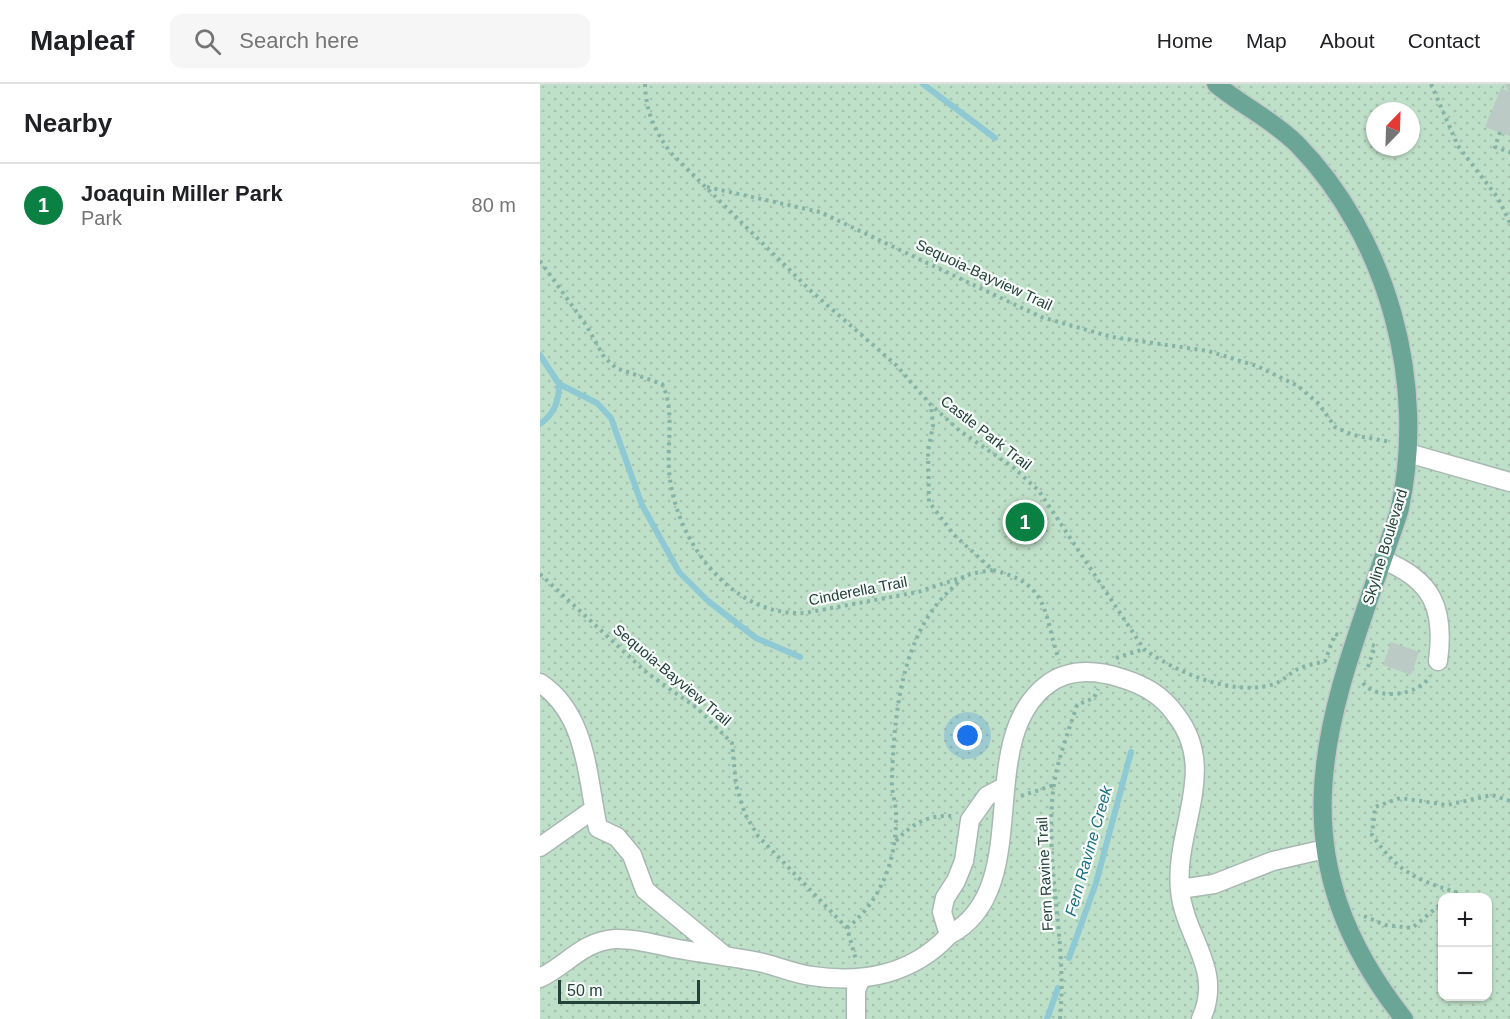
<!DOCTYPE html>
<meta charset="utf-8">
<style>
:root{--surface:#fff;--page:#f6f6f6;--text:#202124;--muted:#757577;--line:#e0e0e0;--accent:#0b8043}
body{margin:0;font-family:Arial,sans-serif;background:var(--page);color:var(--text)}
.controls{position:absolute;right:18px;bottom:18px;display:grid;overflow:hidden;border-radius:12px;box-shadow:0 2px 4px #0004}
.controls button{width:54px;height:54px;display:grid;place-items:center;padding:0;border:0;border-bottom:2px solid var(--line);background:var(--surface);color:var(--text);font:30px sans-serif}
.compass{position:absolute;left:826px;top:18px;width:54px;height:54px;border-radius:50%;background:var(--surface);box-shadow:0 2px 4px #0004;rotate:23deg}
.scale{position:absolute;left:18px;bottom:15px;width:142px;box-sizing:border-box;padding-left:6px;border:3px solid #24423a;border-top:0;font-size:16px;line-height:21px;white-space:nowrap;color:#24423a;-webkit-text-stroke:4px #f7fbf9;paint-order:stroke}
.you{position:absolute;left:428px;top:652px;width:21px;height:21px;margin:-15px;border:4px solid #fff;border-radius:50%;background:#1a73e8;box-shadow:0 0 0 9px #1a73e833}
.badge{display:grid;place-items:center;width:39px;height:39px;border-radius:50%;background:var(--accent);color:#fff;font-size:20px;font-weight:700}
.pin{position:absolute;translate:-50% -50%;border:3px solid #fff;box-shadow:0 2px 6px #0006}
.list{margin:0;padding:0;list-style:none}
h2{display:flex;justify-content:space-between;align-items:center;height:78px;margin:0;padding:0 24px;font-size:26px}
h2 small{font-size:20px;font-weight:400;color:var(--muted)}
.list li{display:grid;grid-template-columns:39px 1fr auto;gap:18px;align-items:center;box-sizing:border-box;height:84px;padding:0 24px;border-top:2px solid var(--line)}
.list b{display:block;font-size:22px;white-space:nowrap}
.list p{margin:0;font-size:20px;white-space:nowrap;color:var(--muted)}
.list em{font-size:20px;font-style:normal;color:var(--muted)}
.icon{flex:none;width:33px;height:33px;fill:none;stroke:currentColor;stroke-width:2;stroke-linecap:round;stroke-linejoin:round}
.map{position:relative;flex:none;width:970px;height:935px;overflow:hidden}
header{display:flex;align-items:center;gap:36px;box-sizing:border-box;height:84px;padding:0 30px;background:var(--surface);border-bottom:2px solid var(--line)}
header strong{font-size:28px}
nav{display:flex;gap:33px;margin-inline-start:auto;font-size:21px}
.search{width:420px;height:54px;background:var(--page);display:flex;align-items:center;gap:15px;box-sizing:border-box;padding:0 21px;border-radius:12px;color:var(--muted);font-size:22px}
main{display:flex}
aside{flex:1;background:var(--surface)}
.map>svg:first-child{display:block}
.park{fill:url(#park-dots);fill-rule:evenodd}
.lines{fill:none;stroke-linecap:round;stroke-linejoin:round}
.stream{stroke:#8ec9d4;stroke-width:6}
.building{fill:#bbcac4}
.minor-casing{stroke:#a8b8b2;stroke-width:21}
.major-casing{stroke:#c2cac8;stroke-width:21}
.path{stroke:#86b3a5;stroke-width:4;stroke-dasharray:3 4.5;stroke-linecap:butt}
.minor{stroke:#fff;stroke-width:18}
.major{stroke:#6aa596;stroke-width:18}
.labels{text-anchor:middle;stroke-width:4.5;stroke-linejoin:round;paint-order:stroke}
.street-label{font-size:15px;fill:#24423a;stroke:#f7fbf9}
.water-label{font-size:16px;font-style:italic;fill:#1c6f80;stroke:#f7fbf9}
</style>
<header>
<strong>Mapleaf</strong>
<div class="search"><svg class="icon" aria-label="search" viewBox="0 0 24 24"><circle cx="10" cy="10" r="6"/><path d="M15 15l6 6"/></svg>Search here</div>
<nav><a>Home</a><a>Map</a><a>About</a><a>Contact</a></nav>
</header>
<main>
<aside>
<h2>Nearby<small></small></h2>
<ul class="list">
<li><span class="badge">1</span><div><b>Joaquin Miller Park</b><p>Park</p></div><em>80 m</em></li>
</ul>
</aside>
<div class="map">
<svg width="970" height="935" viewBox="0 0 970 935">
<defs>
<pattern id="park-dots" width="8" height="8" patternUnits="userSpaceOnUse" patternTransform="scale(1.5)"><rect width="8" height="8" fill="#bfe0c8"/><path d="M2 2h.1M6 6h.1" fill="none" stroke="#a4c1ad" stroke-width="1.8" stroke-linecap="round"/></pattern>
</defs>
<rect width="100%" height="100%" fill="#e6efeb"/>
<path class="park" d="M0,0H970V935H0ZM835,27H871V63H835ZM902,814H948V912H902Z"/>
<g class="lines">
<path class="stream" d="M383,0L455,54
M0,271L19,300L57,319L71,334L102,421L139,488L168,517L216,554L260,573
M0,340C14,330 19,318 19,300
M529,874L556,799L591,668
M507,935L518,904"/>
</g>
<path class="building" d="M965,0H970V52L945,43L961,4L968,7Z
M851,558L879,568L871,591L843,581Z"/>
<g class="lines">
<defs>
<path id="minor" d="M868,369L970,398
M843,476C893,496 905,525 898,577
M0,599C48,631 47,695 58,744L77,753L92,771L105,806L185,872
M464,703L447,712L430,736L424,777L416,797L405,814L402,828L409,851C497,805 432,656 508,600C530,584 556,586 581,594C604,601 622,611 636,631C679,686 634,745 640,806C645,855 684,885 661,935
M0,763L54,725
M640,805L674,800L733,777L785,765
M0,894C27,881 43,857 75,855C96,854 117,861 138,865C166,870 195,873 223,879C240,883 255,890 272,892C323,900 373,890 409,851
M316,935V906L321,894"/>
<path id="major" d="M676,0C701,21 733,36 757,60C848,153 888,301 859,428C796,617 722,755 864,935"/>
</defs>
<use href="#minor" class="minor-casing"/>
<use href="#major" class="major-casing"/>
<path class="path" d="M105,0C106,28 114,45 130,68L271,207L356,281L391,321L420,347L474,384L499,407L604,565C637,589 694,613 734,600C743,597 750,589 758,585C766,581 776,580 785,577L795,550L799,551
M891,0L918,62L958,114L970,139
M960,48L955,63L970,68
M167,103L280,128L501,233L572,253L668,267L717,282L758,302L779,320L795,343L813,351L851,358
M0,177L46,241L64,273L76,284L122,300C135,325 127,358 129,386C134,455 190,533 265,529L378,508L426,492
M453,486C511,500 503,530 519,576
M0,490L107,589L157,624L192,659L196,701L205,730L218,752L307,844L316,876
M576,574L604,565
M828,583L835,562L832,561
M823,599C835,616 878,613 890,592
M481,712L514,701
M356,757C374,738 388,731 414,732
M909,814L916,808C873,795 858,787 832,751L835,723L860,714L907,721L952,711L970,717
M824,832L845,841L872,844L902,819
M307,844C341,817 357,775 356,731C356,719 351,707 352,695C354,632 361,553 409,507C414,503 420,495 426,492C434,488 445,488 453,486L414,451L389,418L388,367L393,342L391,322
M520,935C528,857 503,778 514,700C518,674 529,646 537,621L554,614L558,605"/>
<use href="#minor" class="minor"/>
<use href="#major" class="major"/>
</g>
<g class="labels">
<g class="street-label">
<text transform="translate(444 191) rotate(25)" y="5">Sequoia-Bayview Trail</text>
<text transform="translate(446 349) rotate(38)" y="5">Castle Park Trail</text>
<text transform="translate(845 463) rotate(-73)" y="5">Skyline Boulevard</text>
<text transform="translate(318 507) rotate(-11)" y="5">Cinderella Trail</text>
<text transform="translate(132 591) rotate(40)" y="5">Sequoia-Bayview Trail</text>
<text transform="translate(505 790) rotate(-93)" y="5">Fern Ravine Trail</text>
</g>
<g class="water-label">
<text transform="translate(548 767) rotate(-74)" y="6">Fern Ravine Creek</text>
</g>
</g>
</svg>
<div class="controls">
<button>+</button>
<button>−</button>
</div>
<svg class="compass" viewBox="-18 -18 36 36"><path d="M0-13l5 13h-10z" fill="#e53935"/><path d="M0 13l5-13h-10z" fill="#757577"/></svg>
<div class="scale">50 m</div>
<div class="you"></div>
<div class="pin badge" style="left:485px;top:438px">1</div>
</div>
</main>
